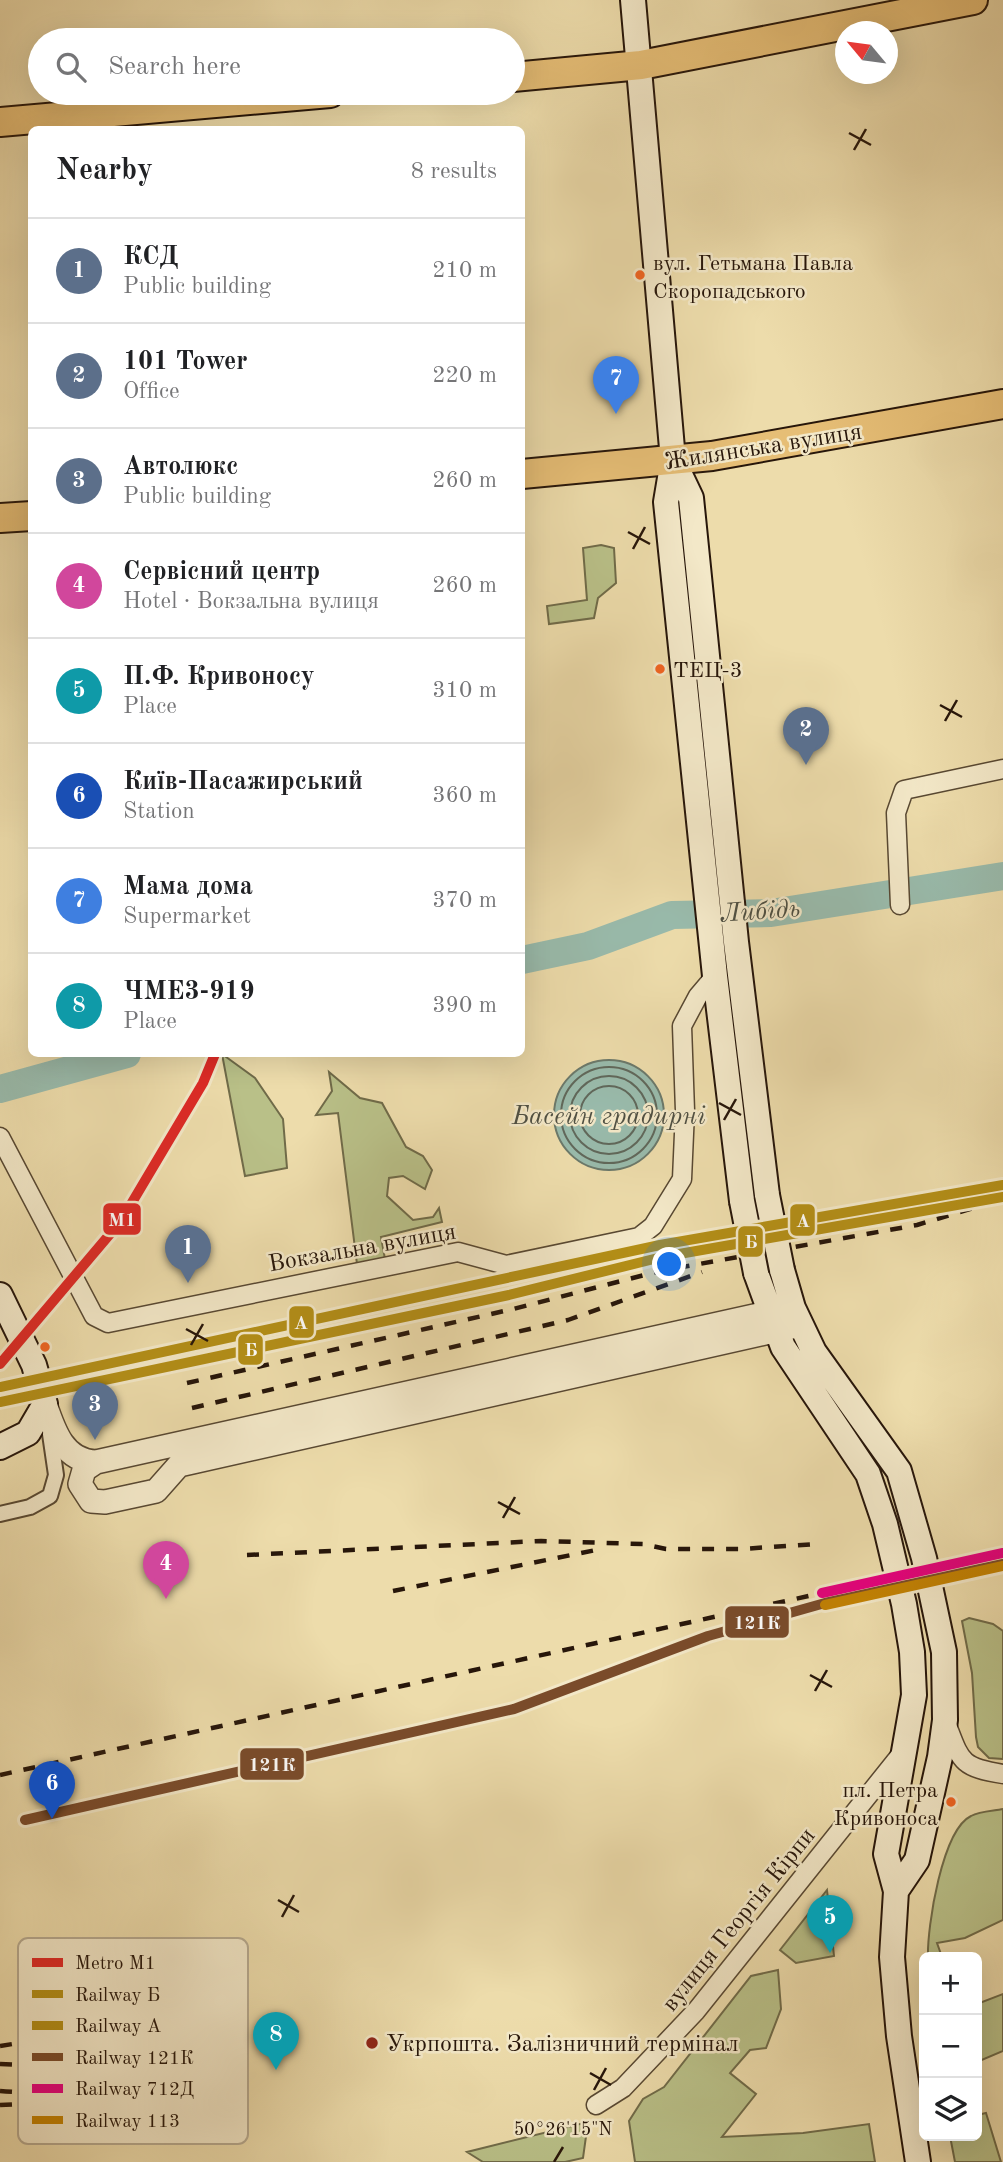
<!DOCTYPE html>
<meta charset="utf-8">
<style>
:root{--surface:#fff;--page:#f2f2f2;--text:#202124;--muted:#757577;--line:#e0e0e0;--accent:#2563eb}
body{margin:0;font-family:"Old Standard TT",serif;background:var(--page);color:var(--text)}
.controls{position:absolute;right:21px;bottom:21px;display:grid;overflow:hidden;border-radius:10px;box-shadow:0 7px 28px #0002}
.controls button{width:63px;height:63px;display:grid;place-items:center;padding:0;border:0;border-bottom:2px solid var(--line);background:var(--surface);color:var(--text);font:35px sans-serif}
.compass{position:absolute;left:835px;top:21px;width:63px;height:63px;border-radius:50%;background:var(--surface);box-shadow:0 7px 28px #0002;rotate:299deg}
.you{position:absolute;left:670px;top:1265px;width:24px;height:24px;margin:-18px;border:5px solid #fff;border-radius:50%;background:#1a73e8;box-shadow:0 0 0 10px #1a73e833}
.badge{display:grid;place-items:center;width:46px;height:46px;border-radius:50%;background:var(--accent);color:#fff;font-size:23px;font-weight:700}
.pin{position:absolute;translate:-50% -58px;filter:drop-shadow(0 2px 4px #0008)}
.pin::after{content:'';position:absolute;top:37px;width:24px;height:21px;background:inherit;clip-path:polygon(0 0,100% 0,50% 100%)}
.list{margin:0;padding:0;list-style:none}
h2{display:flex;justify-content:space-between;align-items:center;height:91px;margin:0;padding:0 28px;font-size:30px}
h2 small{font-size:23px;font-weight:400;color:var(--muted)}
.list li{display:grid;grid-template-columns:46px 1fr auto;gap:21px;align-items:center;box-sizing:border-box;height:105px;padding:0 28px;border-top:2px solid var(--line)}
.list b{display:block;font-size:26px;white-space:nowrap}
.list p{margin:0;font-size:23px;white-space:nowrap;color:var(--muted)}
.list em{font-size:23px;font-style:normal;color:var(--muted)}
.icon{flex:none;width:38px;height:38px;fill:none;stroke:currentColor;stroke-width:2;stroke-linecap:round;stroke-linejoin:round}
.map{position:relative;flex:none;width:1003px;height:2162px;overflow:hidden}
.search{position:absolute;background:var(--surface);box-shadow:0 7px 28px #0002;left:28px;top:28px;width:497px;height:77px;display:flex;align-items:center;gap:18px;box-sizing:border-box;padding:0 24px;border-radius:38px;color:var(--muted);font-size:26px}
.panel{position:absolute;background:var(--surface);box-shadow:0 7px 28px #0002;left:28px;top:126px;width:497px;height:931px;border-radius:10px}
.map>svg:first-child{display:block}
.green{fill:#b9c088;stroke:#706b49;stroke-width:2}
.water{fill:#99bbac;stroke:#6b796b;stroke-width:2}
.lines{fill:none;stroke-linecap:round;stroke-linejoin:round}
.shore{stroke:#60685b;stroke-width:2}
.river{stroke:#99bbac;stroke-width:28}
.pedestrian-casing{stroke:#584832;stroke-width:18}
.minor-casing{stroke:#584832;stroke-width:21}
.tertiary-casing{stroke:#584832;stroke-width:26}
.secondary-casing{stroke:#27160a;stroke-width:28}
.primary-casing{stroke:#27160a;stroke-width:32}
.pedestrian{stroke:#f3e8c8;stroke-width:14}
.minor{stroke:#f3e8c8;stroke-width:18}
.tertiary{stroke:#f3e8c8;stroke-width:23}
.secondary{stroke:#f3e8c8;stroke-width:24}
.primary{stroke:#e6be76;stroke-width:28}
.rail{stroke:#27160a;stroke-width:4.5;stroke-dasharray:12 12;stroke-linecap:butt}
.secondary-bridge-casing{stroke:#27160a;stroke-width:28;stroke-linecap:butt}
.secondary-bridge{stroke:#f3e8c8;stroke-width:24}
.rail-1-casing{stroke:#f3e8c8;stroke-width:16}
.rail-2-casing{stroke:#f3e8c8;stroke-width:16}
.rail-3-casing{stroke:#f3e8c8;stroke-width:16}
.rail-4-casing{stroke:#f3e8c8;stroke-width:16}
.rail-5-casing{stroke:#f3e8c8;stroke-width:16}
.rail-1{stroke:#b38e17;stroke-width:10}
.rail-2{stroke:#b38e17;stroke-width:10}
.rail-3{stroke:#7a4b2a;stroke-width:10}
.rail-4{stroke:#e5007d;stroke-width:10}
.rail-5{stroke:#c38202;stroke-width:10}
.metro-1-casing{stroke:#f3e8c8;stroke-width:16}
.metro-1{stroke:#dd2a26;stroke-width:10}
.ticks{fill:none;stroke:#27160a;stroke-width:2.5}
.bus-dot{fill:#f26522;stroke:#f3e8c8;stroke-width:2.5}
.poi-dot{fill:#8f2418;stroke:#f3e8c8;stroke-width:2.5}
.labels{text-anchor:middle;stroke-width:5;stroke-linejoin:round;paint-order:stroke}
.bus-label{font-size:22px;fill:#27160a;stroke:#f3e8c8;text-anchor:start}
.street-label{font-size:24px;fill:#27160a;stroke:#f3e8c8}
.poi-label{font-size:24px;fill:#27160a;stroke:#f3e8c8;text-anchor:start}
.water-label{font-size:26px;font-style:italic;fill:#4f5043;stroke:#f3e8c8}
.key{fill:#f3e8c8;stroke:#b6a98f;stroke-width:2}
.key-label{font-size:19px;fill:#27160a}
.ticks-label{font-size:18px;text-anchor:middle;fill:#27160a;stroke:#f3e8c8;stroke-width:5;stroke-linejoin:round;paint-order:stroke}
.line-badge{stroke:#f3e8c8;stroke-width:2.5}
.badge-label{font-size:19px;text-anchor:middle;font-weight:bold;fill:#fff}
</style>
<div class="map">
<svg width="1003" height="2162" viewBox="0 0 1003 2162">
<rect width="100%" height="100%" fill="#eddcab"/>
<filter id="stains"><feTurbulence type="fractalNoise" baseFrequency=".00286" numOctaves="4"/><feColorMatrix values="0 0 0 0 .2 0 0 0 0 .09 0 0 0 0 .02 0 0 0 .5 -.17"/></filter>
<radialGradient id="worn" r=".72"><stop offset=".6" stop-color="#630" stop-opacity="0"/><stop offset="1" stop-color="#630" stop-opacity=".3"/></radialGradient>
<path class="green" d="M601,545L614,548L616,583L598,598L594,618L549,624L547,606L587,600L583,548Z
M222,1054L255,1078L283,1119L287,1168L245,1176Z
M329,1072L360,1098L382,1103L406,1147L423,1156L432,1170L425,1189L403,1176L389,1178L387,1196L413,1220L433,1217L439,1208L442,1222L381,1237L385,1259L357,1264L338,1113L316,1115L332,1091Z
M969,1618L993,1624L1003,1631V1759L989,1758L978,1747L976,1737L972,1673L962,1621Z
M1003,1809V1920L965,1938L937,1943L942,1957H928C927,1927 942,1830 971,1816C980,1811 993,1811 1003,1809Z
M827,1890L834,1956L796,1963L780,1950Z
M778,1970L781,2009L766,2048L750,2050L730,2073L756,2094L722,2137L803,2133L869,2124L875,2162H635L629,2121L643,2099L664,2087L751,1976Z
M1003,1994V2051L977,2062V2004Z
M986,2113L1001,2162H955L950,2136H977V2115Z
M588,2122L583,2158L565,2162H483L467,2152Z"/>
<path class="water" d="M554 1115a55 55 0 1 1 110 0a55 55 0 1 1-110 0Z"/>
<g class="lines">
<path class="shore" d="M561 1115a48 48 0 1 1 96 0a48 48 0 1 1-96 0Z
M570 1115a39 39 0 1 1 78 0a39 39 0 1 1-78 0Z
M580 1115a29 29 0 1 1 58 0a29 29 0 1 1-58 0Z"/>
<path class="river" d="M522,960L588,946L672,915L771,913L1003,876
M0,1089L127,1054"/>
<defs>
<path id="pedestrian" d="M0,1514L30,1507L50,1496L56,1475L50,1434"/>
<path id="minor" d="M900,905L896,813L904,790L1003,769
M0,1137L94,1316L108,1323L458,1252L506,1265L639,1237L653,1226L682,1179L685,1111L682,1026L698,996L715,976
M945,1720C961,1761 959,1767 1003,1774
M596,2105L623,2088L696,2011L902,1753"/>
<path id="tertiary" d="M45,1404C54,1431 64,1461 96,1462L786,1309
M96,1462L84,1470L80,1484L91,1501L105,1502L156,1491L179,1465L796,1326"/>
<path id="secondary" d="M633,0L673,460L666,502L715,976L742,1201
M673,460L691,498L736,942L767,1195
M782,1270L793,1308L814,1352L899,1471L924,1558L944,1652L945,1720L940,1757L917,1860L896,1891
M756,1273L783,1347L868,1474L885,1524L904,1604L912,1652L914,1695L886,1854L896,1891L892,1957L899,2036L918,2162
M0,1295L34,1365L45,1404L28,1433L0,1447"/>
<path id="primary" d="M513,77L641,65L973,0
M0,122L330,93
M522,474L712,456L1003,404
M0,518L32,516"/>
</defs>
<use href="#pedestrian" class="pedestrian-casing"/>
<use href="#minor" class="minor-casing"/>
<use href="#tertiary" class="tertiary-casing"/>
<use href="#secondary" class="secondary-casing"/>
<use href="#primary" class="primary-casing"/>
<use href="#pedestrian" class="pedestrian"/>
<use href="#minor" class="minor"/>
<use href="#tertiary" class="tertiary"/>
<use href="#secondary" class="secondary"/>
<use href="#primary" class="primary"/>
<path class="rail" d="M187,1383L513,1309L660,1271L917,1225L1003,1199
M192,1408L568,1320L702,1272
M247,1555L541,1541L643,1544L666,1549H741L816,1544
M393,1591L596,1550
M0,1775L822,1593
M0,2046L171,2019
M0,2064L126,2069L201,2061
M0,2091C68,2096 134,2087 202,2078
M0,2105L59,2102"/>
<defs>
<path id="secondary-bridge" d="M767,1195L782,1270
M742,1201L756,1273"/>
</defs>
<use href="#secondary-bridge" class="secondary-bridge-casing"/>
<use href="#secondary-bridge" class="secondary-bridge"/>
<defs>
<path id="rail-1" d="M0,1402L509,1295L662,1257L1003,1197"/>
<path id="rail-2" d="M0,1387L660,1245L1003,1185"/>
<path id="rail-3" d="M25,1820L514,1709L708,1636L825,1603L1003,1564"/>
<path id="rail-4" d="M822,1593L1003,1553"/>
<path id="rail-5" d="M825,1605L1003,1566"/>
</defs>
<use href="#rail-1" class="rail-1-casing"/>
<use href="#rail-2" class="rail-2-casing"/>
<use href="#rail-3" class="rail-3-casing"/>
<use href="#rail-4" class="rail-4-casing"/>
<use href="#rail-5" class="rail-5-casing"/>
<use href="#rail-1" class="rail-1"/>
<use href="#rail-2" class="rail-2"/>
<use href="#rail-3" class="rail-3"/>
<use href="#rail-4" class="rail-4"/>
<use href="#rail-5" class="rail-5"/>
<defs>
<path id="metro-1" d="M0,1364L121,1221L203,1083L215,1054"/>
</defs>
<use href="#metro-1" class="metro-1-casing"/>
<use href="#metro-1" class="metro-1"/>
</g>
<path class="ticks" d="M849,133L871,145M854,150L866,129M628,532L650,544M633,549L645,527M940,705L962,717M945,721L957,700M719,1103L741,1115M724,1120L736,1099M186,1329L208,1341M191,1345L203,1324M498,1502L520,1514M503,1518L515,1497M810,1675L832,1687M815,1691L827,1670M278,1900L299,1912M282,1917L294,1895M590,2073L611,2085M594,2090L606,2068M554,2162L563,2147"/>
<g class="bus-dot">
<circle cx="640" cy="275" r="6"/>
<circle cx="660" cy="669" r="6"/>
<circle cx="45" cy="1347" r="6"/>
<circle cx="951" cy="1802" r="6"/>
</g>
<circle class="poi-dot" cx="372" cy="2043" r="7"/>
<g class="labels">
<g class="bus-label">
<text x="653" y="270">вул. Гетьмана Павла<tspan x="653" dy="28">Скоропадського</tspan></text>
<text x="673" y="677">ТЕЦ-3</text>
<text x="938" y="1797" text-anchor="end">пл. Петра<tspan x="938" dy="28">Кривоноса</tspan></text>
</g>
<g class="street-label">
<text transform="translate(763 446) rotate(-9)" y="8">Жилянська вулиця</text>
<text transform="translate(362 1247) rotate(-10)" y="8">Вокзальна вулиця</text>
<text transform="translate(738 1919) rotate(-51)" y="8">вулиця Георгія Кірпи</text>
</g>
<g class="poi-label">
<text x="386" y="2051">Укрпошта. Залізничний термінал</text>
</g>
<g class="water-label">
<text transform="translate(760 910) rotate(-4)" y="9">Либідь</text>
<text x="609" y="1124">Басейн градирні</text>
</g>
</g>
<rect x="18" y="1938" width="230" height="206" rx="10" class="key"/>
<rect x="32" y="1958" width="31" height="9" fill="#dd2a26"/>
<rect x="32" y="1990" width="31" height="8" fill="#b38e17"/>
<rect x="32" y="2021" width="31" height="9" fill="#b38e17"/>
<rect x="32" y="2053" width="31" height="8" fill="#7a4b2a"/>
<rect x="32" y="2084" width="31" height="9" fill="#e5007d"/>
<rect x="32" y="2116" width="31" height="8" fill="#c38202"/>
<g class="key-label">
<text x="75" y="1969">Metro M1</text>
<text x="75" y="2001">Railway Б</text>
<text x="75" y="2032">Railway A</text>
<text x="75" y="2064">Railway 121К</text>
<text x="75" y="2095">Railway 712Д</text>
<text x="75" y="2127">Railway 113</text>
</g>
<g class="ticks-label">
<text x="563" y="2135">50°26'15"N</text>
</g>
<g class="line-badge">
<rect x="102" y="1202" width="40" height="34" rx="7" fill="#dd2a26"/>
<rect x="789" y="1203" width="27" height="34" rx="7" fill="#b38e17"/>
<rect x="737" y="1225" width="27" height="33" rx="7" fill="#b38e17"/>
<rect x="288" y="1305" width="27" height="34" rx="7" fill="#b38e17"/>
<rect x="237" y="1333" width="27" height="33" rx="7" fill="#b38e17"/>
<rect x="724" y="1605" width="66" height="34" rx="7" fill="#7a4b2a"/>
<rect x="239" y="1747" width="66" height="34" rx="7" fill="#7a4b2a"/>
</g>
<g class="badge-label">
<text x="122" y="1226">M1</text>
<text x="803" y="1227">A</text>
<text x="751" y="1248">Б</text>
<text x="301" y="1329">A</text>
<text x="251" y="1356">Б</text>
<text x="757" y="1629">121К</text>
<text x="272" y="1771">121К</text>
</g>
<rect width="100%" height="100%" filter="url(#stains)"/>
<rect width="100%" height="100%" fill="url(#worn)"/>
</svg>
<div class="controls">
<button>+</button>
<button>−</button>
<button><svg class="icon" aria-label="layers" viewBox="0 0 24 24"><path d="M12 4l9 5-9 5-9-5zM3 14l9 5 9-5"/></svg></button>
</div>
<svg class="compass" viewBox="-18 -18 36 36"><path d="M0-13l5 13h-10z" fill="#e53935"/><path d="M0 13l5-13h-10z" fill="#757577"/></svg>
<div class="you"></div>
<div class="pin badge" style="left:188px;top:1283px;background:#5c6f8a">1</div>
<div class="pin badge" style="left:806px;top:765px;background:#5c6f8a">2</div>
<div class="pin badge" style="left:95px;top:1440px;background:#5c6f8a">3</div>
<div class="pin badge" style="left:166px;top:1599px;background:#d1479c">4</div>
<div class="pin badge" style="left:830px;top:1953px;background:#0f9aa8">5</div>
<div class="pin badge" style="left:52px;top:1819px;background:#1a4fb4">6</div>
<div class="pin badge" style="left:616px;top:414px;background:#3f7fe0">7</div>
<div class="pin badge" style="left:276px;top:2070px;background:#0f9aa8">8</div>
<div class="search"><svg class="icon" aria-label="search" viewBox="0 0 24 24"><circle cx="10" cy="10" r="6"/><path d="M15 15l6 6"/></svg>Search here</div>
<section class="panel">
<h2>Nearby<small>8 results</small></h2>
<ul class="list">
<li><span class="badge" style="background:#5c6f8a">1</span><div><b>КСД</b><p>Public building</p></div><em>210 m</em></li>
<li><span class="badge" style="background:#5c6f8a">2</span><div><b>101 Tower</b><p>Office</p></div><em>220 m</em></li>
<li><span class="badge" style="background:#5c6f8a">3</span><div><b>Автолюкс</b><p>Public building</p></div><em>260 m</em></li>
<li><span class="badge" style="background:#d1479c">4</span><div><b>Сервісний центр</b><p>Hotel · Вокзальна вулиця</p></div><em>260 m</em></li>
<li><span class="badge" style="background:#0f9aa8">5</span><div><b>П.Ф. Кривоносу</b><p>Place</p></div><em>310 m</em></li>
<li><span class="badge" style="background:#1a4fb4">6</span><div><b>Київ-Пасажирський</b><p>Station</p></div><em>360 m</em></li>
<li><span class="badge" style="background:#3f7fe0">7</span><div><b>Мама дома</b><p>Supermarket</p></div><em>370 m</em></li>
<li><span class="badge" style="background:#0f9aa8">8</span><div><b>ЧМЕ3-919</b><p>Place</p></div><em>390 m</em></li>
</ul>
</section>
</div>
